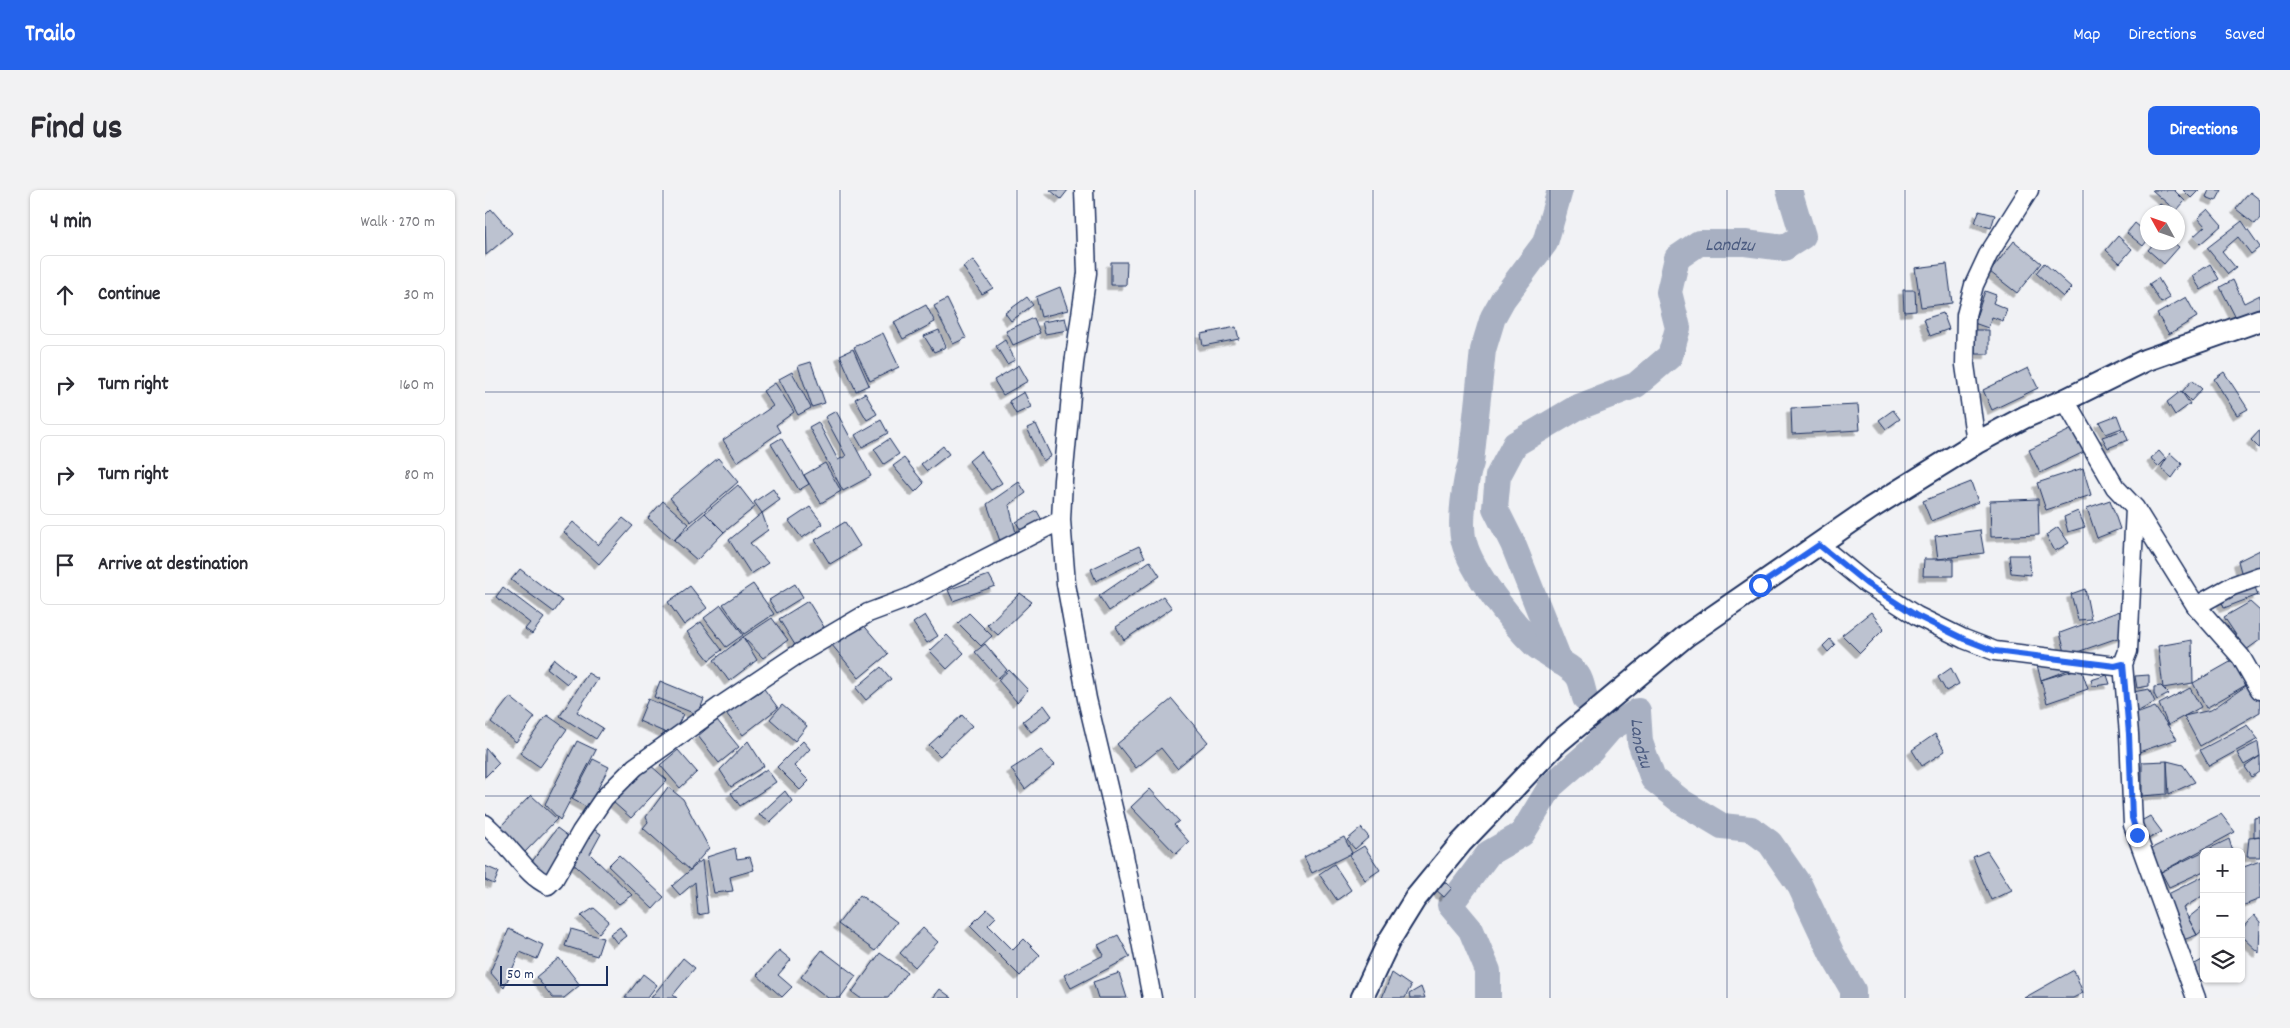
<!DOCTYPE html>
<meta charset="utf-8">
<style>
:root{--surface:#fff;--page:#f2f2f3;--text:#2b2b33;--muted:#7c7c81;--line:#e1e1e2;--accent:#2563eb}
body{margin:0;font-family:Dekko,sans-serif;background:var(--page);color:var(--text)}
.controls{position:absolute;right:15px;bottom:15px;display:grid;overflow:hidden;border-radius:8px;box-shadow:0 1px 4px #0004}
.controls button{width:45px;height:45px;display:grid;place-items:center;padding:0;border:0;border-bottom:1px solid var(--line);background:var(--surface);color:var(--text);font:25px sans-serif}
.compass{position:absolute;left:1655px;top:15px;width:45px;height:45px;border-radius:50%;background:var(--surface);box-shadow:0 1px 4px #0004;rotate:310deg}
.scale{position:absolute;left:15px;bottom:12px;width:108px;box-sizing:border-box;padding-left:5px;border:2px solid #1b2f5e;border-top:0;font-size:14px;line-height:18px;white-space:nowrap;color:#1b2f5e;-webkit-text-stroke:4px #fff;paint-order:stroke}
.stop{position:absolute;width:15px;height:15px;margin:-11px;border:4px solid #2563eb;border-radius:50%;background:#fff}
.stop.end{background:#2563eb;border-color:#fff;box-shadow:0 1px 5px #0008}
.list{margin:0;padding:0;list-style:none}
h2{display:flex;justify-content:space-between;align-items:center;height:65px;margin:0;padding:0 20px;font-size:21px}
h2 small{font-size:16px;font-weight:400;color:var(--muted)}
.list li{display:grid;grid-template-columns:32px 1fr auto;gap:15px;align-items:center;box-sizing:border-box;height:80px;margin:0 10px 10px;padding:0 10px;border:1px solid var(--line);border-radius:8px}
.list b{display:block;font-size:19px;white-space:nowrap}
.list em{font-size:16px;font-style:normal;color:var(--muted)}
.icon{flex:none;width:28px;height:28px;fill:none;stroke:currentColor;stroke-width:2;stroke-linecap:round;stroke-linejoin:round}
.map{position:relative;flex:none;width:1775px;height:808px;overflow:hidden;border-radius:8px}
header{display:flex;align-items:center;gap:30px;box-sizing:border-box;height:70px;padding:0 25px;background:var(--accent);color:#fff}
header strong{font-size:24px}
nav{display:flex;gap:28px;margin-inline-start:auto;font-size:18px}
.intro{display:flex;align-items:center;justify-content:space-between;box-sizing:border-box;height:120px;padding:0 30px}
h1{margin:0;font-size:35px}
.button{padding:12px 22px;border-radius:8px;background:var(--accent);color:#fff;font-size:18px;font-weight:700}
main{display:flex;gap:30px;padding:0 30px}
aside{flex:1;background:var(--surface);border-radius:8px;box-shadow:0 1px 4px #0004}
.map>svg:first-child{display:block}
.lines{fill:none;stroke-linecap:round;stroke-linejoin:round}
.river{stroke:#a8b0c2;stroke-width:26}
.building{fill:#bcc2d0;stroke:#1b2f5e;filter:url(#shadow)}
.minor-casing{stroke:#1b2f5e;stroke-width:21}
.major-casing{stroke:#1b2f5e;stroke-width:25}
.minor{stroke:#fff;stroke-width:18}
.major{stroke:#fff;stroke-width:21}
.route{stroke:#2563eb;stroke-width:6}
.grid{fill:none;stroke:#1b2f5e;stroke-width:1;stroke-opacity:0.55}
.labels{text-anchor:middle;stroke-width:4.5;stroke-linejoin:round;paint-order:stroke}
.water-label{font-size:19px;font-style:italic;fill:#4c5c81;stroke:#fff}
</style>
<header>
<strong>Trailo</strong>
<nav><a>Map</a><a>Directions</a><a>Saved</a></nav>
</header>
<div class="intro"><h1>Find us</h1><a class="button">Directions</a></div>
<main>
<aside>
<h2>4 min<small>Walk · 270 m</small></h2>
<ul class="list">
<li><svg class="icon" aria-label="ahead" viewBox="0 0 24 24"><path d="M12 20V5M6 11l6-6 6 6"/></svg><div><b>Continue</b></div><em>30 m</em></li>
<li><svg class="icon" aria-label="right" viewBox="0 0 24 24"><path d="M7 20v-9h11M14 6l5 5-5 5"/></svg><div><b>Turn right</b></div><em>160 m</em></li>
<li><svg class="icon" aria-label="right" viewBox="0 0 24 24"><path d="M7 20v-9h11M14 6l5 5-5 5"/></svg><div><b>Turn right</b></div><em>80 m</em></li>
<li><svg class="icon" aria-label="arrive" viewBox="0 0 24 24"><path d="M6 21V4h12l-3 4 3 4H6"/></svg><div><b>Arrive at destination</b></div></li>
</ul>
</aside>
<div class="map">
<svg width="1775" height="808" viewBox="0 0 1775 808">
<defs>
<filter id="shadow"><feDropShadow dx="-4.5" dy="4.5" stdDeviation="0" flood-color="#0004"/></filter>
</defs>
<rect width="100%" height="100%" fill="#f1f2f5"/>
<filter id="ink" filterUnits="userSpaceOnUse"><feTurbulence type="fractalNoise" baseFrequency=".02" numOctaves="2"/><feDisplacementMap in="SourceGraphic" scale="10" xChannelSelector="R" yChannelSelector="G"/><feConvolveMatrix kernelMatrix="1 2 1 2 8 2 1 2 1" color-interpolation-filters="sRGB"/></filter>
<g filter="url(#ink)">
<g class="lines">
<g class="river">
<path d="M1075,0L1060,53L1018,109L1008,127L998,160L986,273C980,290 974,334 979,352C986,381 1028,434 1050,455C1061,465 1087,476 1093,486C1097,492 1098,501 1100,508"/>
<path id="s1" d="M1075,472L1028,354L1010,318L1013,286L1030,254L1091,218L1151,195L1185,166L1193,138L1184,102L1192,68L1214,53H1260L1299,58L1318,46L1304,0"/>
<path id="s2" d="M1003,808V781L986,740L965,715L1004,663L1037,644L1066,596L1106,561L1125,539L1153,521L1155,552L1168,589L1197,612L1237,636L1266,639L1285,653L1315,696L1347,764L1368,800V808"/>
</g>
</g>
<path class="building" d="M565,0H583L576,9Z
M1667,0H1689L1700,11L1691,21Z
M1698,0H1714L1706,8Z
M1724,0H1737L1731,11L1721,7Z
M1765,2L1775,10V28L1770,34L1751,19Z
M1675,14L1686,22H1668Z
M6,19L27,43L1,65L0,25Z
M1723,19L1737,35L1715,54L1708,47L1720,36L1713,28Z
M1494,21L1510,25L1506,38L1490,33Z
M1757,31L1775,57L1766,64L1753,47L1737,61L1751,78L1743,84L1722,58Z
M1650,33L1662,43V51L1658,56L1642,43Z
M1633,46L1647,59L1635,73L1621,60Z
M1529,51L1556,73L1532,103L1505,82Z
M1670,52H1688L1694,57L1679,74L1663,60Z
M488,70L508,98L497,104L478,77Z
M626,72H642L641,95H626Z
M1559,73L1587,98L1578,107L1551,83Z
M1462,74L1467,113L1436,117L1430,78Z
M1725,74L1734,89L1716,100L1707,86Z
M1673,88L1685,108L1676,113L1664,94Z
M1748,90L1759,113L1775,105V121L1753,132L1735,97Z
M575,97L583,120L556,127L551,107Z
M1418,100H1430L1431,121L1419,122Z
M1500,101L1511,105L1508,113L1522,119L1518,131L1507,127L1503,138L1489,133Z
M542,107L548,115L526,131L520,123Z
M1701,107L1712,127L1684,144L1672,124Z
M462,109L481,148L468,154L449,116Z
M441,115L450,132L418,149L409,132Z
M1458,123L1464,139L1445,146L1439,129Z
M549,128L555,143L528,155L521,141Z
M580,128L583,140L560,144L557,132Z
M751,137L754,149L718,156L716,144Z
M454,140L461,157L449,162L439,146Z
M1491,140H1504V164H1490Z
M398,143L414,177L385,191L369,157Z
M520,150L530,170L522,174L511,156Z
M368,159L384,195L371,201L355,165Z
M326,172L340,213L327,217L313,176Z
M534,175L543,191L518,205L509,190Z
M1543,178L1553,198L1507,220L1498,200Z
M307,182L326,218L313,225L294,189Z
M1739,182L1763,219L1752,225L1729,189Z
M1707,190L1717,199L1706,211L1697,202Z
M290,193L309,222L291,235L295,242L252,272L238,250L288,216L278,201Z
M1696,201L1705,214L1690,225L1682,212Z
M539,202L546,217L531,224L524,211Z
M380,203L392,224L382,230L370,209Z
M1373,215L1375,240L1307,244L1306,218Z
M1408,220L1415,229L1401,239L1394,230Z
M351,221L386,286L358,301L324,237L333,232L353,270L361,266L340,227Z
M1632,225L1637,238L1621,244L1614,232Z
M396,230L403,243L377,257L370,245Z
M551,234L566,266L558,271L542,238Z
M1587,239L1599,262L1555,283L1544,260Z
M1639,240L1643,250L1623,258L1617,247Z
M1775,240V259L1766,250Z
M296,248L324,294L314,300L286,254Z
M404,249L414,264L399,274L389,259Z
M458,256L464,264L442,281L436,274Z
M496,261L517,293L506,300L484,271Z
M1674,261L1681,269L1673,277L1666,268Z
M1685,263L1697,274L1687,288L1676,278Z
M233,268L253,292L206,332L185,308Z
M419,268L439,293L430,302L408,276Z
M340,273L356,301L336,313L319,285Z
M1598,278L1606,305L1561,320L1552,293Z
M534,292L541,303L524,315L532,347L516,354L502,314Z
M1486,292L1493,312L1446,331L1438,311Z
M253,295L270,317L239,342L220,323Z
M288,299L295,310L277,323L269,312Z
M1553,309L1554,345L1506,347L1505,311Z
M1625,310L1635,339L1612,348L1602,318Z
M178,311L204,334L189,350L163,328Z
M325,317L338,334L317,348L304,331Z
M552,321L558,332L537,342L531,332Z
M1593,321L1600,337L1583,342L1579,327Z
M220,323L239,342L212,370L189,350Z
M277,323L283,340L265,353L283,373L266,384L244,350Z
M138,328L148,336L114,374L79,342L88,332L113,355Z
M360,332L375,356L345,374L330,350Z
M1573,337L1584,353L1570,361L1561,345Z
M1495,340L1499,363L1453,369L1450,346Z
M654,356L660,367L611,391L606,379Z
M1775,360V381L1758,389L1753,371Z
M1524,365H1544L1546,385L1526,383Z
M1439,369H1468V386H1438Z
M665,371L675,386L624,421L614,406Z
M35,379L77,411L69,422L26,390Z
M504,385L510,396L468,411L463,400Z
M1768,392L1773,405L1739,418L1734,404Z
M268,394L289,424L259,444L238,414Z
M310,394L318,407L292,423L284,410Z
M205,396L222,418L199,435L183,412Z
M18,397L59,428L47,444L40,439L45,433L11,407Z
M1600,399L1606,429L1593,430L1586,404Z
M535,403L547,412L513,445L502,435Z
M678,406L687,418L639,450L631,437Z
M323,411L339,437L310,455L294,429Z
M1765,412L1775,421V450L1761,460L1739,427Z
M236,415L258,445L241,457L219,428Z
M1635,421L1641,445L1581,466L1575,443Z
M1386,422L1399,439L1375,463L1357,445Z
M484,423L507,446L496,456L473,433Z
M440,425L453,446L442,453L428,433Z
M287,428L303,450L278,468L258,447Z
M216,432L237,460L224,470L202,442Z
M376,432L403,464L374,488L347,455Z
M462,445L479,463L462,479L445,461Z
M258,447L272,470L244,491L229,470Z
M1345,449L1350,455L1343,462L1338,456Z
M1707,450L1708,493L1678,498L1673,456Z
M500,454L522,480L513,488L490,462Z
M1754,467L1768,491L1721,518L1708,493Z
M69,469L89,485L82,494L62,478Z
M1552,475L1586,479L1556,490Z
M396,477L406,489L381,510L371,498Z
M1466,478L1474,494L1461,501L1453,487Z
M1596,478L1603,499L1562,513L1556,490Z
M524,480L543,500L532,512L513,490Z
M103,483L113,489L92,522L118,538L111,549L75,526Z
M1622,485L1625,494L1608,496L1606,490Z
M1664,485V496L1652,498L1650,486Z
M175,491L219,509L213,525L169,507Z
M1768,491L1775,508V522L1715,556L1699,526L1726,520Z
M277,496L293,518L258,545L241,523Z
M1676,496L1684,504L1672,510L1669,504V497Z
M1705,498L1716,517L1683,535L1674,514Z
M1664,499L1670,512L1652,522L1648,502Z
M25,507L50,527L31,552L6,532Z
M163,509L198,524L188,546L154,531Z
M687,509L723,552L692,578L676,558L651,578L632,554Z
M297,515L322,536L310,551L285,529Z
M559,515L567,526L546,542L538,531Z
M1670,517L1692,549L1651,563L1646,526Z
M62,525L82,539L55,577L35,563Z
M477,525L487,536L455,566L444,555Z
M232,530L254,557L234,573L213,546Z
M1762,535L1773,549L1724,576L1715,560Z
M1450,544L1460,561L1437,576L1427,560Z
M92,551L111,560L75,630L60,614Z
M263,551L279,576L246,597L235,580Z
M318,551L325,559L309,576L324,591L315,600L292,577Z
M1773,552L1775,566L1759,575L1752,563Z
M1,558L14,573L0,587V560Z
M193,560L212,582L195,598L175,575Z
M556,560L570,575L540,599L526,579Z
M1775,566V581L1767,587L1760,577Z
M108,569L124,577L103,618L87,609Z
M1682,571V604L1657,606V572Z
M1682,571L1698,575L1710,592L1684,604Z
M164,574L182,590L146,628L128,612Z
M282,579L291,592L255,616L246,603Z
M183,597L198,609L224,658L205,680L158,638L163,632L161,627Z
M665,599L694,631L689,635L704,652L691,664L646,617Z
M300,601L307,611L285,632L274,625Z
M46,605L72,629L39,663L14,638Z
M1736,624L1750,642L1676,682L1665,659Z
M1665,626L1677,642L1659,651L1649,635Z
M1775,627V647L1769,648V628Z
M104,636L116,644L105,664L147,705L134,714L85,671Z
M72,638L88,650L61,684L46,673Z
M876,638L884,647L870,659L862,650Z
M859,647L867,663L827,683L819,667Z
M1775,647V667H1762L1764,648Z
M1744,649L1748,662H1719V681L1684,697L1676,682Z
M879,656L895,680L880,690L864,665Z
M250,658L252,669L265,667L269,680L245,687L248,701L229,703L222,667Z
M1502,661L1527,700L1506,710L1488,667Z
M134,665L179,707L168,719L123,676Z
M217,670L223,723L213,725L210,692L195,705L187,696Z
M1775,671V709L1757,716L1756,678Z
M849,674L866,700L852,710L834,684Z
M0,676L14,682L9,694L0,690Z
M1719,686V705L1698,718L1712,745L1698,750L1677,707Z
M956,689L967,698L959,707L949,698Z
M375,705L412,732L390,761L353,734Z
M1719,715V739L1712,745L1703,728Z
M109,718L124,731L114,743L96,726Z
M502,719L511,727L503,735L528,760L539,749L555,765L535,786L485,736Z
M1769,725L1775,732L1774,763L1756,746V740Z
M135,737L141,746L132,753L125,744Z
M438,738L453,752L430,777L415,763Z
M24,739L58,755L52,769L35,762L19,798L5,782Z
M86,739L118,748L112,766L80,756Z
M633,745L645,767L586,798L579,785L619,765L613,755Z
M294,760L306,770L293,785L307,797L297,807L272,785Z
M337,760L371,786L355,808H343L316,787Z
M395,763L422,782L403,808H375L367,802Z
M74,768L95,795L79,808H68L51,787Z
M198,768L210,778L188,805L192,808H166Z
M1719,769L1720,789L1716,791L1708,775Z
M1589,780L1598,803L1588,808H1539Z
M634,783L642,808H613L608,792Z
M907,783L926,796L920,808H897Z
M158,784L172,795L162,808H140Z
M936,797L940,808H925L924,804Z
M455,799L467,808H448Z"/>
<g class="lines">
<defs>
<path id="minor" d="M599,0L602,83L589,174L578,290L576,330L581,394L602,509L638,660L667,808
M1580,210L1630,297L1650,318L1711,416L1756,467L1775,500
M1491,253L1480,175L1481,125L1489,95L1503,65L1544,0
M1650,318L1643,461L1638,474L1644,544L1648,635L1711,808
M1334,355L1382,394L1432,426L1479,449L1510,461L1630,476L1638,474
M1711,416L1747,396L1775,386
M0,634C8,642 18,651 25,660C37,673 46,687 63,695L69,689L96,642L119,608L150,577L234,517L310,466L383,423L423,408L576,330"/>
<path id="major" d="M877,808L904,751L930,709L976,653L1071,554L1202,445L1386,318L1491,253L1540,227L1580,210L1661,170L1775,130"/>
</defs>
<use href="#minor" class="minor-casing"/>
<use href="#major" class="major-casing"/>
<use href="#minor" class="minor"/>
<use href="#major" class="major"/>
</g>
</g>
<g class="lines" filter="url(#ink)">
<path class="route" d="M1275,395L1334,355L1382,394L1432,426L1479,449L1510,461L1630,476L1638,474L1644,544L1647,628L1652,645"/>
</g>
<path class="grid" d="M178,0V808M355,0V808M532,0V808M710,0V808M888,0V808M1065,0V808M1242,0V808M1420,0V808M1598,0V808M0,202H1775M0,404H1775M0,606H1775"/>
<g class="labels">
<g class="water-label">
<text dy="7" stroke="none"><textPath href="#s1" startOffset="574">Landzu</textPath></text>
<text dy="7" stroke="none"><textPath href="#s2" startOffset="411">Landzu</textPath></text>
</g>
</g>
</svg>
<div class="controls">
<button>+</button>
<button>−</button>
<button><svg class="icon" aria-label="layers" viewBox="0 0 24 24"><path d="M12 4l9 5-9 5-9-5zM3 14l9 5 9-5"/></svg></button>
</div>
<svg class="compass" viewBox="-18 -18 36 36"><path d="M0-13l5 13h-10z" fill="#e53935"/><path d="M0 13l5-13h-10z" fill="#7c7c81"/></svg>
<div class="scale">50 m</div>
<div class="stop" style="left:1275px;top:395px"></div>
<div class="stop end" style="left:1652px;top:645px"></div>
</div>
</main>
